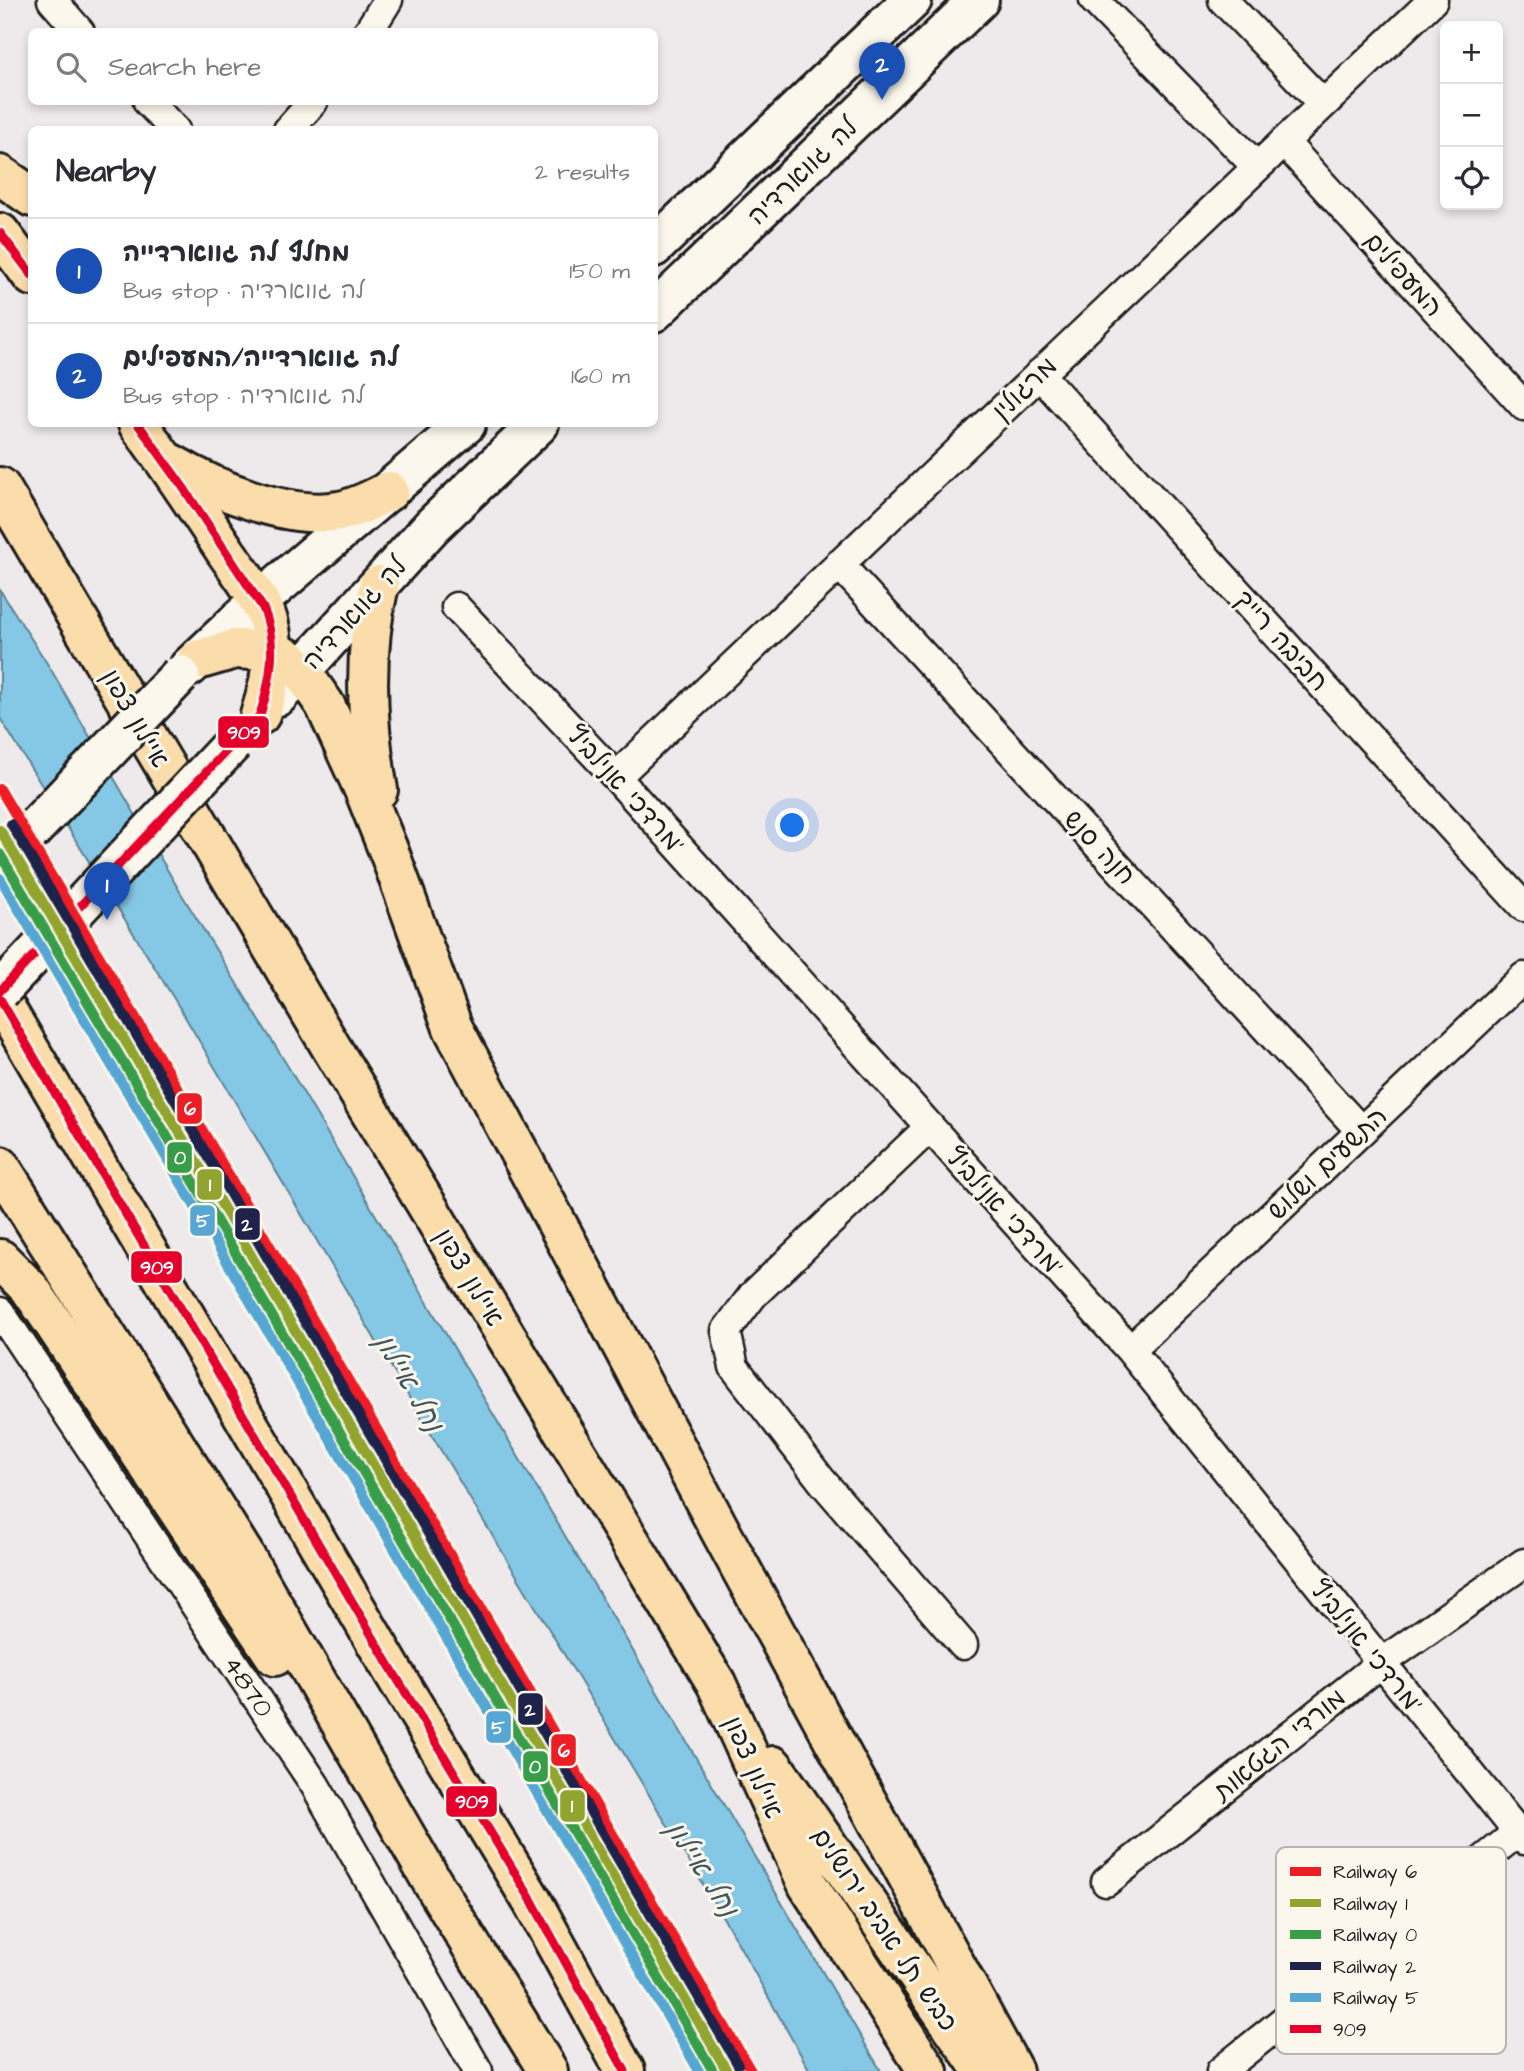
<!DOCTYPE html>
<meta charset="utf-8">
<style>
:root{--surface:#fff;--page:#f7f7f7;--text:#2b2b33;--muted:#7c7c81;--line:#e1e1e2;--accent:#ea580c}
body{margin:0;font-family:"Architects Daughter","Playpen Sans Hebrew",sans-serif;background:var(--page);color:var(--text)}
.controls{position:absolute;right:21px;top:21px;display:grid;overflow:hidden;border-radius:10px;box-shadow:0 4px 10px #0003}
.controls button{width:63px;height:63px;display:grid;place-items:center;padding:0;border:0;border-bottom:2px solid var(--line);background:var(--surface);color:var(--text);font:35px sans-serif}
.you{position:absolute;left:793px;top:826px;width:24px;height:24px;margin:-18px;border:5px solid #fff;border-radius:50%;background:#1a73e8;box-shadow:0 0 0 10px #1a73e833}
.badge{display:grid;place-items:center;width:46px;height:46px;border-radius:50%;background:var(--accent);color:#fff;font-size:23px;font-weight:700}
.pin{position:absolute;translate:-50% -58px;filter:drop-shadow(0 2px 4px #0008)}
.pin::after{content:'';position:absolute;top:37px;width:24px;height:21px;background:inherit;clip-path:polygon(0 0,100% 0,50% 100%)}
.list{margin:0;padding:0;list-style:none}
h2{display:flex;justify-content:space-between;align-items:center;height:91px;margin:0;padding:0 28px;font-size:30px}
h2 small{font-size:23px;font-weight:400;color:var(--muted)}
.list li{display:grid;grid-template-columns:46px 1fr auto;gap:21px;align-items:center;box-sizing:border-box;height:105px;padding:0 28px;border-top:2px solid var(--line)}
.list b{display:block;font-size:26px;white-space:nowrap}
.list p{margin:0;font-size:23px;white-space:nowrap;color:var(--muted)}
.list em{font-size:23px;font-style:normal;color:var(--muted)}
.icon{flex:none;width:38px;height:38px;fill:none;stroke:currentColor;stroke-width:2;stroke-linecap:round;stroke-linejoin:round}
.map{position:relative;flex:none;width:1524px;height:2071px;overflow:hidden}
.search{position:absolute;background:var(--surface);box-shadow:0 4px 10px #0003;left:28px;top:28px;width:630px;height:77px;display:flex;align-items:center;gap:18px;box-sizing:border-box;padding:0 24px;border-radius:10px;color:var(--muted);font-size:26px}
.panel{position:absolute;background:var(--surface);box-shadow:0 4px 10px #0003;left:28px;top:126px;width:630px;height:301px;border-radius:10px}
.map>svg:first-child{display:block}
.water{fill:#85c8e6;stroke:#5b8395;stroke-width:2}
.lines{fill:none;stroke-linecap:round;stroke-linejoin:round}
.minor-casing{stroke:#1c1c1c;stroke-width:33}
.secondary-casing{stroke:#1c1c1c;stroke-width:44}
.motorway-casing{stroke:#1c1c1c;stroke-width:44}
.minor{stroke:#fbf7ec;stroke-width:28}
.secondary{stroke:#fbf7ec;stroke-width:38}
.motorway{stroke:#fbddab;stroke-width:38}
.secondary-bridge-casing{stroke:#1c1c1c;stroke-width:44;stroke-linecap:butt}
.secondary-bridge{stroke:#fbf7ec;stroke-width:38}
.bus-1-casing{stroke:#fbf7ec;stroke-width:14}
.bus-1{stroke:#e4002b;stroke-width:9}
.rail-1-casing{stroke:#fbf7ec;stroke-width:16}
.rail-2-casing{stroke:#fbf7ec;stroke-width:16}
.rail-3-casing{stroke:#fbf7ec;stroke-width:16}
.rail-4-casing{stroke:#fbf7ec;stroke-width:16}
.rail-5-casing{stroke:#fbf7ec;stroke-width:16}
.rail-1{stroke:#ed1d26;stroke-width:10}
.rail-2{stroke:#91a42f;stroke-width:10}
.rail-3{stroke:#389d48;stroke-width:10}
.rail-4{stroke:#1f234a;stroke-width:10}
.rail-5{stroke:#57a6d3;stroke-width:10}
.labels{text-anchor:middle;stroke-width:6;stroke-linejoin:round;paint-order:stroke}
.street-label{font-size:26px;fill:#1c1c1c;stroke:#fbf7ec}
.water-label{font-size:28px;font-style:italic;fill:#415863;stroke:#fbf7ec}
.key{fill:#fbf7ec;stroke:#b8b5ae;stroke-width:2}
.key-label{font-size:19px;fill:#1c1c1c}
.line-badge{stroke:#fbf7ec;stroke-width:2.5}
.badge-label{font-size:19px;text-anchor:middle;font-weight:bold;fill:#fff}
</style>
<div class="map">
<svg width="1524" height="2071" viewBox="0 0 1524 2071">
<rect width="100%" height="100%" fill="#eeeaeb"/>
<filter id="ink" filterUnits="userSpaceOnUse"><feTurbulence type="fractalNoise" baseFrequency=".0143" numOctaves="2"/><feDisplacementMap in="SourceGraphic" scale="14" xChannelSelector="R" yChannelSelector="G"/><feConvolveMatrix kernelMatrix="1 2 1 2 8 2 1 2 1" color-interpolation-filters="sRGB"/></filter>
<g filter="url(#ink)">
<path class="water" d="M0,590L50,668L179,890L287,1065L881,2071H810L730,1929L422,1419L181,1010L0,718Z"/>
<g class="lines">
<defs>
<path id="minor" d="M52,0L80,32
M1094,0L1257,167
M1223,0L1323,104
M368,32L388,0
M148,102L175,130
M288,130L313,102
M1284,142L1524,406
M1039,374L1524,907
M839,564L1361,1131
M456,607L616,777L1130,1350L1524,1840
M616,777L1433,0
M930,1127L753,1295L726,1331L734,1367L822,1481L963,1645
M0,1312L315,1785L478,2071
M1130,1350L1524,977
M1106,1882L1381,1663L1524,1563
M1221,2071L1518,1832"/>
<path id="secondary" d="M654,247L912,0
M654,312L979,0
M189,667L258,602L466,424
M278,696L432,526L539,424"/>
<path id="motorway" d="M0,175L32,197
M0,233L32,276
M138,424C169,465 197,508 226,552C237,568 259,597 266,615C278,646 270,685 260,715
M170,463C214,489 287,520 339,511C357,508 373,499 389,491
M0,487L331,1047L716,1683L808,1885L928,2071
M197,660L235,649L271,651L288,658L302,672L325,705L365,792L391,857L453,1028L721,1532L1013,2071
M378,790C366,722 363,652 379,585
M0,999L395,1675L532,1901L625,2071
M0,1166L243,1553L431,1880L548,2071
M0,1259L31,1290L44,1309L275,1656
M773,1766L983,2071"/>
</defs>
<use href="#minor" class="minor-casing"/>
<use href="#secondary" class="secondary-casing"/>
<use href="#motorway" class="motorway-casing"/>
<use href="#minor" class="minor"/>
<use href="#secondary" class="secondary"/>
<use href="#motorway" class="motorway"/>
<defs>
<path id="secondary-bridge" d="M0,864L180,675
M0,991L233,743"/>
</defs>
<use href="#secondary-bridge" class="secondary-bridge-casing"/>
<use href="#secondary-bridge" class="secondary-bridge"/>
<defs>
<path id="bus-1" d="M0,233L32,275
M0,991L260,715C271,680 278,642 263,608L183,487L138,424
M0,999L395,1675L532,1901L625,2071"/>
</defs>
<use href="#bus-1" class="bus-1-casing"/>
<use href="#bus-1" class="bus-1"/>
<defs>
<path id="rail-1" d="M0,789L199,1124L751,2071"/>
<path id="rail-2" d="M0,830L181,1135L727,2071"/>
<path id="rail-3" d="M0,854L170,1141L713,2071"/>
<path id="rail-4" d="M11,824L192,1129L738,2065"/>
<path id="rail-5" d="M0,878L160,1147L699,2071"/>
</defs>
<use href="#rail-1" class="rail-1-casing"/>
<use href="#rail-2" class="rail-2-casing"/>
<use href="#rail-3" class="rail-3-casing"/>
<use href="#rail-4" class="rail-4-casing"/>
<use href="#rail-5" class="rail-5-casing"/>
<use href="#rail-1" class="rail-1"/>
<use href="#rail-2" class="rail-2"/>
<use href="#rail-3" class="rail-3"/>
<use href="#rail-4" class="rail-4"/>
<use href="#rail-5" class="rail-5"/>
</g>
</g>
<g class="labels">
<g class="street-label">
<text transform="translate(802 171) rotate(-44)" y="9">לה גווארדיה</text>
<text transform="translate(1404 274) rotate(48)" y="9">המעפילים</text>
<text transform="translate(1024 388) rotate(-44)" y="9">מרגולין</text>
<text transform="translate(354 613) rotate(-48)" y="9">לה גווארדיה</text>
<text transform="translate(1282 640) rotate(48)" y="9">חביבה רייך</text>
<text transform="translate(136 718) rotate(60)" y="9">איילון צפון</text>
<text transform="translate(626 789) rotate(48)" y="9">מרדכי אנילביץ'</text>
<text transform="translate(1100 847) rotate(47)" y="9">חנה סנש</text>
<text transform="translate(1327 1163) rotate(-43)" y="9">התשעים ושלוש</text>
<text transform="translate(1005 1211) rotate(48)" y="9">מרדכי אנילביץ'</text>
<text transform="translate(470 1277) rotate(59)" y="9">איילון צפון</text>
<text transform="translate(1367 1646) rotate(51)" y="9">מרדכי אנילביץ'</text>
<text transform="translate(249 1686) rotate(56)" y="9">4870</text>
<text transform="translate(1279 1744) rotate(-39)" y="9">מורדי הגטאות</text>
<text transform="translate(754 1767) rotate(66)" y="9">איילון צפון</text>
<text transform="translate(885 1929) rotate(56)" y="9">כביש תל אביב ירושלים</text>
</g>
<g class="water-label">
<text transform="translate(410 1382) rotate(60)" y="10">נחל איילון</text>
<text transform="translate(703 1868) rotate(57)" y="10">נחל איילון</text>
</g>
</g>
<rect x="1276" y="1847" width="230" height="207" rx="10" class="key"/>
<rect x="1290" y="1867" width="31" height="9" fill="#ed1d26"/>
<rect x="1290" y="1899" width="31" height="8" fill="#91a42f"/>
<rect x="1290" y="1930" width="31" height="9" fill="#389d48"/>
<rect x="1290" y="1962" width="31" height="8" fill="#1f234a"/>
<rect x="1290" y="1993" width="31" height="9" fill="#57a6d3"/>
<rect x="1290" y="2025" width="31" height="8" fill="#e4002b"/>
<g class="key-label">
<text x="1333" y="1878">Railway 6</text>
<text x="1333" y="1910">Railway 1</text>
<text x="1333" y="1941">Railway 0</text>
<text x="1333" y="1973">Railway 2</text>
<text x="1333" y="2004">Railway 5</text>
<text x="1333" y="2036">909</text>
</g>
<g class="line-badge">
<rect x="217" y="715" width="53" height="34" rx="7" fill="#e4002b"/>
<rect x="176" y="1092" width="27" height="33" rx="7" fill="#ed1d26"/>
<rect x="166" y="1141" width="27" height="33" rx="7" fill="#389d48"/>
<rect x="196" y="1168" width="27" height="33" rx="7" fill="#91a42f"/>
<rect x="189" y="1204" width="27" height="33" rx="7" fill="#57a6d3"/>
<rect x="234" y="1207" width="27" height="34" rx="7" fill="#1f234a"/>
<rect x="130" y="1250" width="53" height="34" rx="7" fill="#e4002b"/>
<rect x="517" y="1692" width="27" height="34" rx="7" fill="#1f234a"/>
<rect x="485" y="1710" width="27" height="34" rx="7" fill="#57a6d3"/>
<rect x="550" y="1733" width="27" height="34" rx="7" fill="#ed1d26"/>
<rect x="522" y="1750" width="27" height="33" rx="7" fill="#389d48"/>
<rect x="445" y="1785" width="53" height="33" rx="7" fill="#e4002b"/>
<rect x="559" y="1789" width="27" height="34" rx="7" fill="#91a42f"/>
</g>
<g class="badge-label">
<text x="244" y="739">909</text>
<text x="190" y="1115">6</text>
<text x="180" y="1164">0</text>
<text x="210" y="1191">1</text>
<text x="203" y="1227">5</text>
<text x="247" y="1231">2</text>
<text x="157" y="1274">909</text>
<text x="530" y="1716">2</text>
<text x="498" y="1734">5</text>
<text x="564" y="1757">6</text>
<text x="535" y="1773">0</text>
<text x="472" y="1808">909</text>
<text x="572" y="1812">1</text>
</g>
</svg>
<div class="controls">
<button>+</button>
<button>−</button>
<button><svg class="icon" aria-label="locate" viewBox="0 0 24 24"><circle cx="12" cy="12" r="6"/><path d="M12 2v4M12 18v4M2 12h4M18 12h4"/></svg></button>
</div>
<div class="you"></div>
<div class="pin badge" style="left:107px;top:920px;background:#1a4fb4">1</div>
<div class="pin badge" style="left:882px;top:100px;background:#1a4fb4">2</div>
<div class="search"><svg class="icon" aria-label="search" viewBox="0 0 24 24"><circle cx="10" cy="10" r="6"/><path d="M15 15l6 6"/></svg>Search here</div>
<section class="panel">
<h2>Nearby<small>2 results</small></h2>
<ul class="list">
<li><span class="badge" style="background:#1a4fb4">1</span><div><b>מחלף לה גווארדייה</b><p>Bus stop · לה גווארדיה</p></div><em>150 m</em></li>
<li><span class="badge" style="background:#1a4fb4">2</span><div><b>לה גווארדייה/המעפילים</b><p>Bus stop · לה גווארדיה</p></div><em>160 m</em></li>
</ul>
</section>
</div>
